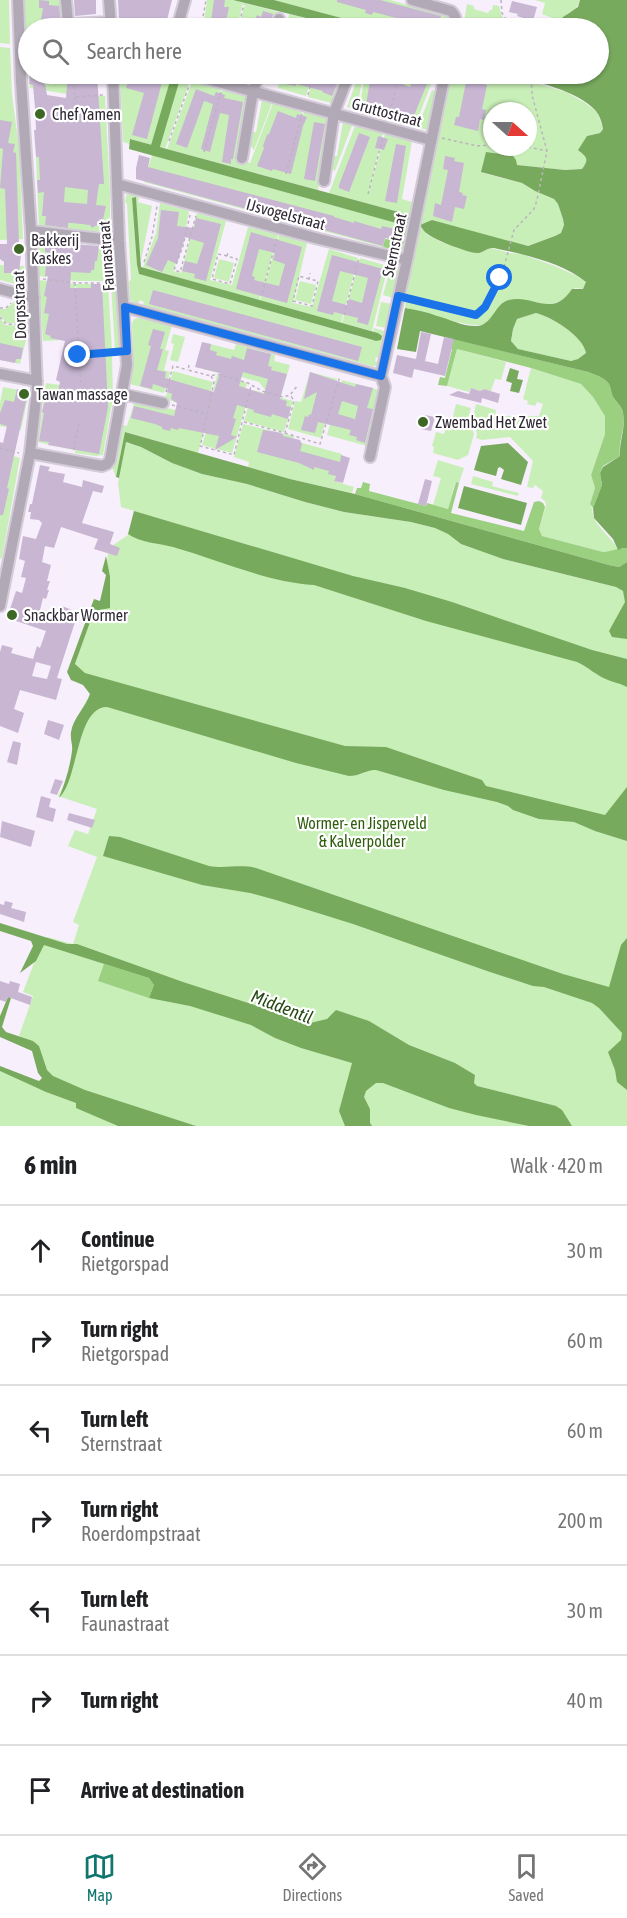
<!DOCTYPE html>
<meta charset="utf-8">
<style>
:root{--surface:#fff;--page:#f2f2f2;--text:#202124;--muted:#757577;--line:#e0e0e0;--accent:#0f766e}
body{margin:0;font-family:"Asap Condensed",sans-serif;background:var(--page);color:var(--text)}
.compass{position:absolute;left:483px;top:102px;width:54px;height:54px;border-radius:50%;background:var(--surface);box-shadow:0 2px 4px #0004;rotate:111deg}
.stop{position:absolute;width:18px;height:18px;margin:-14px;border:4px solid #1a73e8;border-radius:50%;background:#fff}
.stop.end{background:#1a73e8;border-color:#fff;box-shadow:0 2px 6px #0008}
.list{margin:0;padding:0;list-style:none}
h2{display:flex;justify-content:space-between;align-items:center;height:78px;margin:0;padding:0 24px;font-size:26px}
h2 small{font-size:20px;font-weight:400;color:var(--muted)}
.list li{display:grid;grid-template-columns:39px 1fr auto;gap:18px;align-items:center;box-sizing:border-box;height:90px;padding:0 24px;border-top:2px solid var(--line)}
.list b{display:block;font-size:22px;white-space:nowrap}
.list p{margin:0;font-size:20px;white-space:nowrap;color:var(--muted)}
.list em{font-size:20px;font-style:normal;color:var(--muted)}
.icon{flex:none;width:33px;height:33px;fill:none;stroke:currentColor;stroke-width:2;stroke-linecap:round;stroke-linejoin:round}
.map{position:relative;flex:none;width:627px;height:1126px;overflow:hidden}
.search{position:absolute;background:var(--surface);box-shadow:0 2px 4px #0004;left:18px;right:18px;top:18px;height:66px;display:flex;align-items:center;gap:15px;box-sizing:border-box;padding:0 21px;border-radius:33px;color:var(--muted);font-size:22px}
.sheet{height:708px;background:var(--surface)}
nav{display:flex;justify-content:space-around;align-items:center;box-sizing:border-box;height:84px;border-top:2px solid var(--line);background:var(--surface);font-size:16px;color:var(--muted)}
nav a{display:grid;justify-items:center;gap:3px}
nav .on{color:var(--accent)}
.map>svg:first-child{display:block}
.green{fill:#c9efb8;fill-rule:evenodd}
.forest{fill:#9bd081}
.water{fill:#78aa5e;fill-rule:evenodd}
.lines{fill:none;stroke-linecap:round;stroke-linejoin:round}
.canal{stroke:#78aa5e;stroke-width:9}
.building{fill:#c8b6d3;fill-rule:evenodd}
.minor-casing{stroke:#d3cbd7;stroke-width:14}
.path{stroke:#bbb4bf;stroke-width:1.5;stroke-dasharray:3 3;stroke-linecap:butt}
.minor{stroke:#b1a9b5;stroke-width:10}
.route{stroke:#1a73e8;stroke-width:8}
.poi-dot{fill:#3c6724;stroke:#fff;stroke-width:2}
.labels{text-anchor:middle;stroke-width:4.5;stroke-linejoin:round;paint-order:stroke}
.street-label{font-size:16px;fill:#302934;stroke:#fff}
.poi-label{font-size:16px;fill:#302934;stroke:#fff;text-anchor:start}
.park-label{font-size:16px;fill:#2f5e0e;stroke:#fff}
.water-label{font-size:18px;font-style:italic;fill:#264812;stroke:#fff}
</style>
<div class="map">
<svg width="627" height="1126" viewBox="0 0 627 1126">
<rect width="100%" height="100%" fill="#f7effb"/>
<path class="green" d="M0,0H9L10,44L0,43Z
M24,0H62L68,28H28V61V34L25,33Z
M207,0H233L278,12L272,28H238L245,4L243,3L237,28H203Z
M274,0H390L448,16L450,21L449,28H379Z
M535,0H580L576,9L568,13L560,21L542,14L545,3Z
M467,4L474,6V9L488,13L490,10H492L493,5L499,6L502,16L510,28H463Z
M289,14L347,28H287Z
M0,47L10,48L12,94L19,148L23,239L0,240Z
M29,74H71L73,95L30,88Z
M120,74H165L190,81L165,149L131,139L130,144L123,142Z
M280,74H313L306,96L278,88Z
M314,74H342L331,103L308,97Z
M359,74H363L357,110L347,107Z
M365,74H399L387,118L359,110Z
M401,74H435L415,126L389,119Z
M452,74H506L566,92L584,102L597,112L603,128L600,133L587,136L580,152L585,154C588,160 586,163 582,169L565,170L517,165L483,173L522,183L535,191L554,199L558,204L563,219L564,225L561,233L555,236L528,246L520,245L432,220L426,234L441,242L478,253L491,248L510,253L521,254L555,266L579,277L586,282L584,289L575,288L562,300L549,305L522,300L503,303C497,309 491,320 484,324C473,330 421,311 405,308L411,259L420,225ZM492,111H528V147H492Z
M192,82L221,89L204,153L222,90L249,96L239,160L250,163L273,103L302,112L286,175L304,112L329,119L318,190L167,149Z
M432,90L438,92L429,130H427L418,127Z
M105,96L110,191V228L108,231L103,232L39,226L36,157L77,156L73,97Z
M262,100L272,103L254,150L248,143L250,132H256Z
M343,122L352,125L335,171L330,168L331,156H337Z
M355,126L383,133L368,195L385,134L412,141L402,199L412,202L410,215L329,193Z
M152,155L398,223L396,233L388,231L383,247L144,182Z
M127,193L135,195L139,198L138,202L152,206L141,261L136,198L132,199L137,265L139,274L376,341L379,339L380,336L378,333L373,331L374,328L384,331L378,358L376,357L375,361L378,362L376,366H372L143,305L144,302L140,300L138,304L130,300L129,282L131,279L127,204L125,202Z
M160,203L189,211L183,245L173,271L181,273L197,213L226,221L210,280L232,285L248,227L278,235L259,301L143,267L156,233Z
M279,235L307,243L293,303L312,307L329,249L358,258L341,323L260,301Z
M41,241L106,247L108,281H76L39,276L38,243Z
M360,258L388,266L372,331L342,323Z
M219,259L234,263L229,282L214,278Z
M0,265L24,266V284L23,286L0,280Z
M391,266L397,267L399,270L393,298L383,295Z
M39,280L75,284L77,343L61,340L43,341Z
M300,281L316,285L311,304L295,300Z
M76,284H108L112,351L80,353Z
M111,284H117L120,349H115Z
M18,298L27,305V324L6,323L0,315V309H6Z
M381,302L392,304L387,328L376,326Z
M536,313C552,317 583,336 586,353L578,359L571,361L518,349L511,341L513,329L517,319Z
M0,318L5,325L27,326V336L20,364L0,360Z
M138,318L172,325L165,350L169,351L164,370L170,372L164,393L130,384L133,356L132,323L134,319Z
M173,334L185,337L178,362L170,360L174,344L171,343Z
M210,344L234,350L236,344L275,355L274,361L290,365L281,395L265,390L259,382L228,373L227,375L203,369Z
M457,349L506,362L501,380L495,379L491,391L483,389L480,391L471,388L469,392L447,386Z
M112,354L113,397L103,455L96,456L75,453L80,421H78L73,450L38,442L46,383L60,385L80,355Z
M531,368L581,384L593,397L605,415V434L591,475L595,488L590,504C593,509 592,513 594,518C598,528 612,538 618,550L613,552H603L542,536L539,529L546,505L545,501L541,498L543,491L535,485L533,488L527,487L533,461L510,437L482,440L476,438L477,434L473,419L476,404L496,410L495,415L499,416H539L543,404L537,402L535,406L527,404L528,401L523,399Z
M173,371L213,382L205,411L165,399Z
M310,372L337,379L321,438L288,429L295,401L301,402Z
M217,375L247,383L242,403L246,405L232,453L202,445L213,410L210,404Z
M342,380L379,390L367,446L327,435Z
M3,387L29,392L21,430L0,426V403Z
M253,390L293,401L284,432L244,421Z
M135,400L175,410L180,408L208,415L198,453L126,432L116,477L112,467L117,461L123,425L127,426Z
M456,404L471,408L468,418L474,434L468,455L458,460L433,453L434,447L432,446L436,432L444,434L447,425H451Z
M243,424L293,436L295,441L342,454L334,481L354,487L352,493L290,479L248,467L249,462L234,457Z
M125,442L141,447L172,463L202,474L247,484L305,502L344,512L411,522L435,528L448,534L461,544L503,559L616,587L627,593V1126H0V1067L40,1083L43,1081L31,1044L19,1036L33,996L23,992L34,963L47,937L73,944L79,925L73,922L97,857L68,846L75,830L88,834L97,809L58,796L73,769L75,756L71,740L74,723L90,694L75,665L96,604L106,606L110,576L107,562L109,548L128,535L134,512V511L121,507L118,483Z
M0,452L20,458L2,558L0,559Z
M438,460L464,468L459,483H455L448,509L433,505L441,478L433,476Z
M473,476L493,482L492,486L519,493L518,496L471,484Z"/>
<path class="forest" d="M398,223L407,226L405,237H402L401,240L404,241L402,249L399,251L383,247L385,239L394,240Z
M451,338L588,372C595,375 604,377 609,384C611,388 611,393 613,397C617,403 622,406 623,413C626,428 618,441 620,456L603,466L600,473L602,485L593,508L590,504L595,488L591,475L605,434V416L593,397L581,384L531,368L457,349L447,386L438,385L440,377L445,378L452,349L449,348Z
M363,482L370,484L369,491L426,506L427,503L448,509L456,482L459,483L451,513L524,531L534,502L539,501L543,503L545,507L539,529L542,536L603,552C611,552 622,547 627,548V562L619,567L609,565L355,494L357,488H361Z
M104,964L149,978L154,985L149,998L98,981Z"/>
<path class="water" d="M233,0H274L379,28H347Z
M580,0H627V548H623L618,550L613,539L594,518L593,508L602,485L600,473L603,467L620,456C619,441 626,428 623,413C622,406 617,403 613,397C611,393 611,388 609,384C604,377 595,375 588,372L420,331L416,352L397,349L405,308C416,310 427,312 437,316C450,319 463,327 478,326C493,324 495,303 509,300C533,294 552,319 572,289H583L586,282C564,263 522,254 494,248C488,247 483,253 477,253C468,253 436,240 429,235C425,233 422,228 420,225L432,220L528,246L555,236L561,233L564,225L563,219L558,204L554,199L535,191L522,183L481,172L486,152L513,156L516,160L517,165L565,170L582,169C590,158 586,157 578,150L587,136L600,133L603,129C602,123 600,116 596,111C577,90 533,81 506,74H598V28H547L549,25L556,27L563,17L578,7ZM536,313C552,317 583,336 586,353L578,359L571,361L518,349L511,341L513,329L517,319Z
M130,139L410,215L407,226L129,149Z
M136,197L141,267L378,333L382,336L381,340L376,341L366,338L139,274L137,265L132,198Z
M510,368L519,371L517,379L523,380L519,393L510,391L512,383L506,381Z
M125,432L290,479L355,494L609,565L619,567L627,562V639L612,637L609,631L625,602L623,591L616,587L503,559L461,544L448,534L435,528L411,522L344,512L305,502L247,484L202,474L172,463L141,447L126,442L119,478L116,477Z
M508,443L528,462L521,485L501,479L504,470L500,467L498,468L496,476L474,470L481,446Z
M464,486L527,503L521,525L458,508Z
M134,511L353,576L405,588L452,602L592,650L627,659V687C620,683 615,683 608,680C597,676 588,667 577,662L426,621L314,585C266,582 219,560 173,547C158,543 141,543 128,534Z
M106,556L110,576V608L94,611L75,664L85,673L345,746L386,747L482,780L486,786L605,815L627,787V841L595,831L574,822L539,819L513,810L508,806L497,802L444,790L376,770C368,769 359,776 349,776L296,763L107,707C76,707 79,779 59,798C65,783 70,767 72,751C73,745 70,739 71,732C73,718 86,707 90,694L83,685L71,680L67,672L94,599L100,601L106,575L102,571Z
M109,836L120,837L209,866C225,869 239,864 256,868L563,974L609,987L621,945L627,938V1090L617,1082L615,1070L608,1052L621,1040L622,1033L599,1008L592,1003L544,987L533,986L490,972L353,924L276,900L250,893L202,885L103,856Z
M0,923L67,944H77L183,982L310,1023L327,1019L336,1010L369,1021L409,1045L455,1063L475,1075L474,1083L477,1086L556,1106L562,1110L572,1126H529L476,1115L449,1108L383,1083H376L366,1091L364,1097L370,1109V1123L372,1126H345L339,1111L352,1063L301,1048L275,1038L251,1025L190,1006L149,998L154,985L149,978L44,945L36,961L20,973L33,946L31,941L0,931Z
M8,997L11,998L2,1027L6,1032L33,1041L39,1046L47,1070L53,1076L85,1090L196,1126H118L76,1108V1103L46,1092L0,1071V1066L39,1081L42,1078L38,1073L32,1051L0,1037V1016Z"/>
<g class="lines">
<path class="canal" d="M159,152L154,151L175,80"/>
</g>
<path class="building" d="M39,0L49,1V5L59,6L61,24L51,22L50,28L40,26L43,8H39Z
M74,0H96V14L75,16Z
M118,0H172L165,28H135L136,24L119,20Z
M214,0H225L224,7H229L225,26L221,25L220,28H210Z
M337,0H380L441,16L437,28H434L411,22L410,24L404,22V20L373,12L372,15L365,13L366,10L337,2Z
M512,1L537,7L533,21L517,16L518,14L509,12Z
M263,11L273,14L269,27L257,28V27L253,25L257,15L261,17Z
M295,21L318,25V28H294Z
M68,74H97L104,184H99L96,205L106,206L102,224L95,226L92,228L90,225L72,223H68V228L45,225L46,216H42L44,192L38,193L37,180H40L39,157H36L34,130H36L35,108L33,85L29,84L30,76L44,78L47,95L66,98ZM65,187L88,190L87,204L64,202Z
M130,74L162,82L147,139L132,135L144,93L126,88Z
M287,74H298L297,76L312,79L314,74H341L332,96L322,92L323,91L308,87L296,84V86L285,84Z
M371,74H382L381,76L398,78L397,82L410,87L415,74H431L413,118L404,113L376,105V107L366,105Z
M463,74H483L481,83L487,85L482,109L486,110L484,120L480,119L478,131L454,125L456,117H459L466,82L461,81Z
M196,89L214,96L216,92L225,95L224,98L243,102L233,159H231V164L222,162L229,115L220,113L210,152L201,149L213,104L204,101L187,148L176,144Z
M278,111L296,118L297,114L307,117L303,126L291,174L273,169L272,171L257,166L264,148L263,146L267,135L269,134Z
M0,120L12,122L8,143L15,144L13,152L16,153L19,245H22L19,273H4V262L0,259V244H7L5,189L0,188L3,149L0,148Z
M314,122L325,124L315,181L304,179Z
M359,133L370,137L349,192L339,188V185Z
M378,136L388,139L384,150L375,148Z
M396,144L406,146L397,203L385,201Z
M139,155L150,158L148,167L163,171L334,216V217L354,223V221L381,229L382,226L395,229L393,240L385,238L383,246L136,179V168Z
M445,156L455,158L454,161L464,163L459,192L463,193L462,195L467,196L464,209L455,207L452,222L433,216L435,203L441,205L448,170L443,169Z
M161,210L179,212L177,226L194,228L196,218L221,224L206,281L194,278L195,274L182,271L185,261L197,264L204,243L185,237L177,264L168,260L162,272L146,265L158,238Z
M251,232L302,247L287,303L236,289ZM259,249L275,253L273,260L285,264L279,286L254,280L255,277L252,276Z
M45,242L99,246L97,261H95L94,270H91V273L71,272L70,288H91V284H102L108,407L99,454L48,445L49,442L39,441L44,413L42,412L44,404L46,399L56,401L60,382L56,380L65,341L50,338L51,336L45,334L49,314L44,313L47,297L44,296L48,276H45L47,252H45Z
M332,255L383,269L368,325L357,322L358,318L334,312L333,315L317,311ZM340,271L368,278L362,303L349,299L347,305L332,301Z
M153,290L362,347L358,361L149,304Z
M153,329L165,332L160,349H163L157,370L166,372L165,378L214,392L220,373L195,367L202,342L211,344L210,350L217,352L216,355L231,359L232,356L244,360L247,348L271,354L268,366L272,367L271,370L287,374L280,399L287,401L286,406L291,407L288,419L272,414L271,417L253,412L254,410L237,405L233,418L236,419L231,435L237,437L215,450L219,436L179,428L178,430L171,428L170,431L162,429V427L155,424L131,418L134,406L174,416L177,403L171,399L172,394L167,392L168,389L153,384L152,389L140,386L151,346L148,345ZM243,372L268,379L264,394L239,386Z
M421,332L431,334L425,361L438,364L444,337L454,339L445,376L414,369L412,378L393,373L397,355L416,359Z
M0,343L23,348L21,359H16L15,363L0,360Z
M310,372L355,387L356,384L373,388L367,408L373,409L365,443L356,440L357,437L349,435L351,430L318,422L315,433L301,430L305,416L308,417L309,414L311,415L317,392L304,399ZM342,401L358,406L355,419L338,414Z
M471,388L480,391L484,389L500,394L498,403L482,398L481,403L449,395L458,391L469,394Z
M17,389L28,392L7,488L9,489L3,515H0V442L3,443L7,426L0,424V413L5,400L14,402Z
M425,415L435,417L431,431L421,429Z
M263,430L277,432L283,434V436L300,440L302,444L300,451L340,462L341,455L350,458L343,483L334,481L336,476L328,474L329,471L314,467V470L299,463L257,452Z
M40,465L50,467L48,471L65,474L63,482L82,487L83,480L104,486L102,493L93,491L82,523L114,532L110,544L120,548L117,556L94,549L98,539L61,527L54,548L45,546L42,562L51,565L47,581H50L47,590H49L46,599L43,598L39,614L53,618L54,616L59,617L62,606L72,610L68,620L75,622L57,678L62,679L56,700L20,690L14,709L24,713L18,733L0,726V652L2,645L13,648L11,653L33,659L37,646L40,648L46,631L7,618L16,591L22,593L26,578L21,577L25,561L19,559L23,536L36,539L42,523L39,520L30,519L31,512H28L30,504H32ZM36,662L51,666L47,679L32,676Z
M425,479L432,481L426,506L418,504Z
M48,720L64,725L59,740L44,734Z
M13,741L21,743L17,765L7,762Z
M55,779L63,781L57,795L50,793Z
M41,796L51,799L49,807L56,809L53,822L36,817Z
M69,813L95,820L92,828L67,820Z
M2,821L35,831L31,847L0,837Z
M5,901L13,903L11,908L26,912L24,922L0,914V904L4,905Z
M0,981L9,984L10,981L20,984L18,992L32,997L30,1005L8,997L6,1002L0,1000Z"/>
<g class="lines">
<defs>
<path id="minor" d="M66,0L68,23L74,24L110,22
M109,0L111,27
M412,0L451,11C457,17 456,21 455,28
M177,28L185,0
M276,28L279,19
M189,74L431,140
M242,158L253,91L259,74
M324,181L334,113L349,74
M117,184L319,239L407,260
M31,231L119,241
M0,289L34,298
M125,307L381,376
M0,374L37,381
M122,394L163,403
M30,453L102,466L107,464L110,460L127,365L119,241L113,74
M370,457L385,387L381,376L407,260L445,74
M0,606L30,453L37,390L31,231L21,81L18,0"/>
</defs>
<use href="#minor" class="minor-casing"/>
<path class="path" d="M501,0L502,13L512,28
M201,28L206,0
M238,28L244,4
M73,74L75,97L104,95
M308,95L313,74
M75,97V106
M388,118L400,74
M442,138L477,146L492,145
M169,141L189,86
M528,147L547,151
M204,152L221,92
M286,174L302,114
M368,194L383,137
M190,215L183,246L174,270L180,272L196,216
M227,256L218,254L212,279L230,284L237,259L227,256L228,252
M144,262L152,237L157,206
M43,279L75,283H113
M309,279L299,276L293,301L312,306L318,281L309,279L310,273
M75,283L79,355L116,352
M262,293L277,239
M409,299L474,316L479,313L485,307L496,287L504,267L514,230L534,209L537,200L547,151L532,95L531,74
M0,308H6L11,303
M344,315L359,258
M0,317L6,324L25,325
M79,356L81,383
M189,365L188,370L211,376L217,374L248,383L262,391L283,397L290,395L298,385
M211,376L214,382C209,404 206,424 200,446L234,455L251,386
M166,392L173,366L188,370
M172,405L208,414
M244,422L285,433L294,401L291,396
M285,433L320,444L340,376
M0,448L19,453
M74,450L79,422"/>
<use href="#minor" class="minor"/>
</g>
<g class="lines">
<path class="route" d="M78,355L127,351L125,307L381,376L398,296L476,315L485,307L500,278"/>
</g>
<g class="poi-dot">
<circle cx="40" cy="114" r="6"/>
<circle cx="19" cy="249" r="6"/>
<circle cx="24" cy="394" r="6"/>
<circle cx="423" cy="422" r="6"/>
<circle cx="12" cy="615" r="6"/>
</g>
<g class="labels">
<g class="street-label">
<text transform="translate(387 112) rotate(15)" y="6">Gruttostraat</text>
<text transform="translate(286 214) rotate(15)" y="6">IJsvogelstraat</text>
<text transform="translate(394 245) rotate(-78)" y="6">Sternstraat</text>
<text transform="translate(106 256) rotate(-94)" y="6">Faunastraat</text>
<text transform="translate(19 305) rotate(-92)" y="6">Dorpsstraat</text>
</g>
<g class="poi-label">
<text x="52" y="120">Chef Yamen</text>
<text x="31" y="246">Bakkerij<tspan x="31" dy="18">Kaskes</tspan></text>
<text x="36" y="400">Tawan massage</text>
<text x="435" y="428">Zwembad Het Zwet</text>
<text x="24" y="621">Snackbar Wormer</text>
</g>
<g class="park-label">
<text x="362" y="829">Wormer- en Jisperveld<tspan x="362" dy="18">&amp; Kalverpolder</tspan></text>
</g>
<g class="water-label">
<text transform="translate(282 1007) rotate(21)" y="6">Middentil</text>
</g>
</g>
</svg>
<svg class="compass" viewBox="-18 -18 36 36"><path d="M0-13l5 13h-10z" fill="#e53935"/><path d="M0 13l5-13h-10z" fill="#757577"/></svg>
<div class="stop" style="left:500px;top:278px"></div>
<div class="stop end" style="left:78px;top:355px"></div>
<div class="search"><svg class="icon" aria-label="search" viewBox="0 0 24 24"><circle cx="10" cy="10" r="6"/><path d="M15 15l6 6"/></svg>Search here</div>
</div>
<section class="sheet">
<h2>6 min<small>Walk · 420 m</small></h2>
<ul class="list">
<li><svg class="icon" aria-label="ahead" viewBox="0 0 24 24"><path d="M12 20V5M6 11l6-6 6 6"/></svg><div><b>Continue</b><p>Rietgorspad</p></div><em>30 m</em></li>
<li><svg class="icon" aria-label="right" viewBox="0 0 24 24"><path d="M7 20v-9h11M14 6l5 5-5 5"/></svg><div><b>Turn right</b><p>Rietgorspad</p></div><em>60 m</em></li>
<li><svg class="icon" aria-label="left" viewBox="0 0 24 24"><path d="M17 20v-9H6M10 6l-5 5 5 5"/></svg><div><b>Turn left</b><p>Sternstraat</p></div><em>60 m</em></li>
<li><svg class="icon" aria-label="right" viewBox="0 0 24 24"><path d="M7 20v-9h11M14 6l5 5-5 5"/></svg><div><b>Turn right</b><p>Roerdompstraat</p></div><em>200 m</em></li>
<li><svg class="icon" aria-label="left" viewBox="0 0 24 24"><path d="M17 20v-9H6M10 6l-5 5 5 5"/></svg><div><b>Turn left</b><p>Faunastraat</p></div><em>30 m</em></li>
<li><svg class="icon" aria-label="right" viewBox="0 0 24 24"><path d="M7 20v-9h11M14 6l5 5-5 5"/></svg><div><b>Turn right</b></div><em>40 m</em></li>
<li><svg class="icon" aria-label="arrive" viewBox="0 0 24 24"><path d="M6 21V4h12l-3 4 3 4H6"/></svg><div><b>Arrive at destination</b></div></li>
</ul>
</section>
<nav>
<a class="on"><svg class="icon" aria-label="map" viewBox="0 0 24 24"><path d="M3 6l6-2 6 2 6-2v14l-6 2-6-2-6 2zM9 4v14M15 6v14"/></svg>Map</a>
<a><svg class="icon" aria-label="directions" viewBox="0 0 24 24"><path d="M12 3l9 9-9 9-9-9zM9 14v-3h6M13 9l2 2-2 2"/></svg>Directions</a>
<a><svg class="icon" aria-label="saved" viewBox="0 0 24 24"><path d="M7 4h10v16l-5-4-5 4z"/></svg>Saved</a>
</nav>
